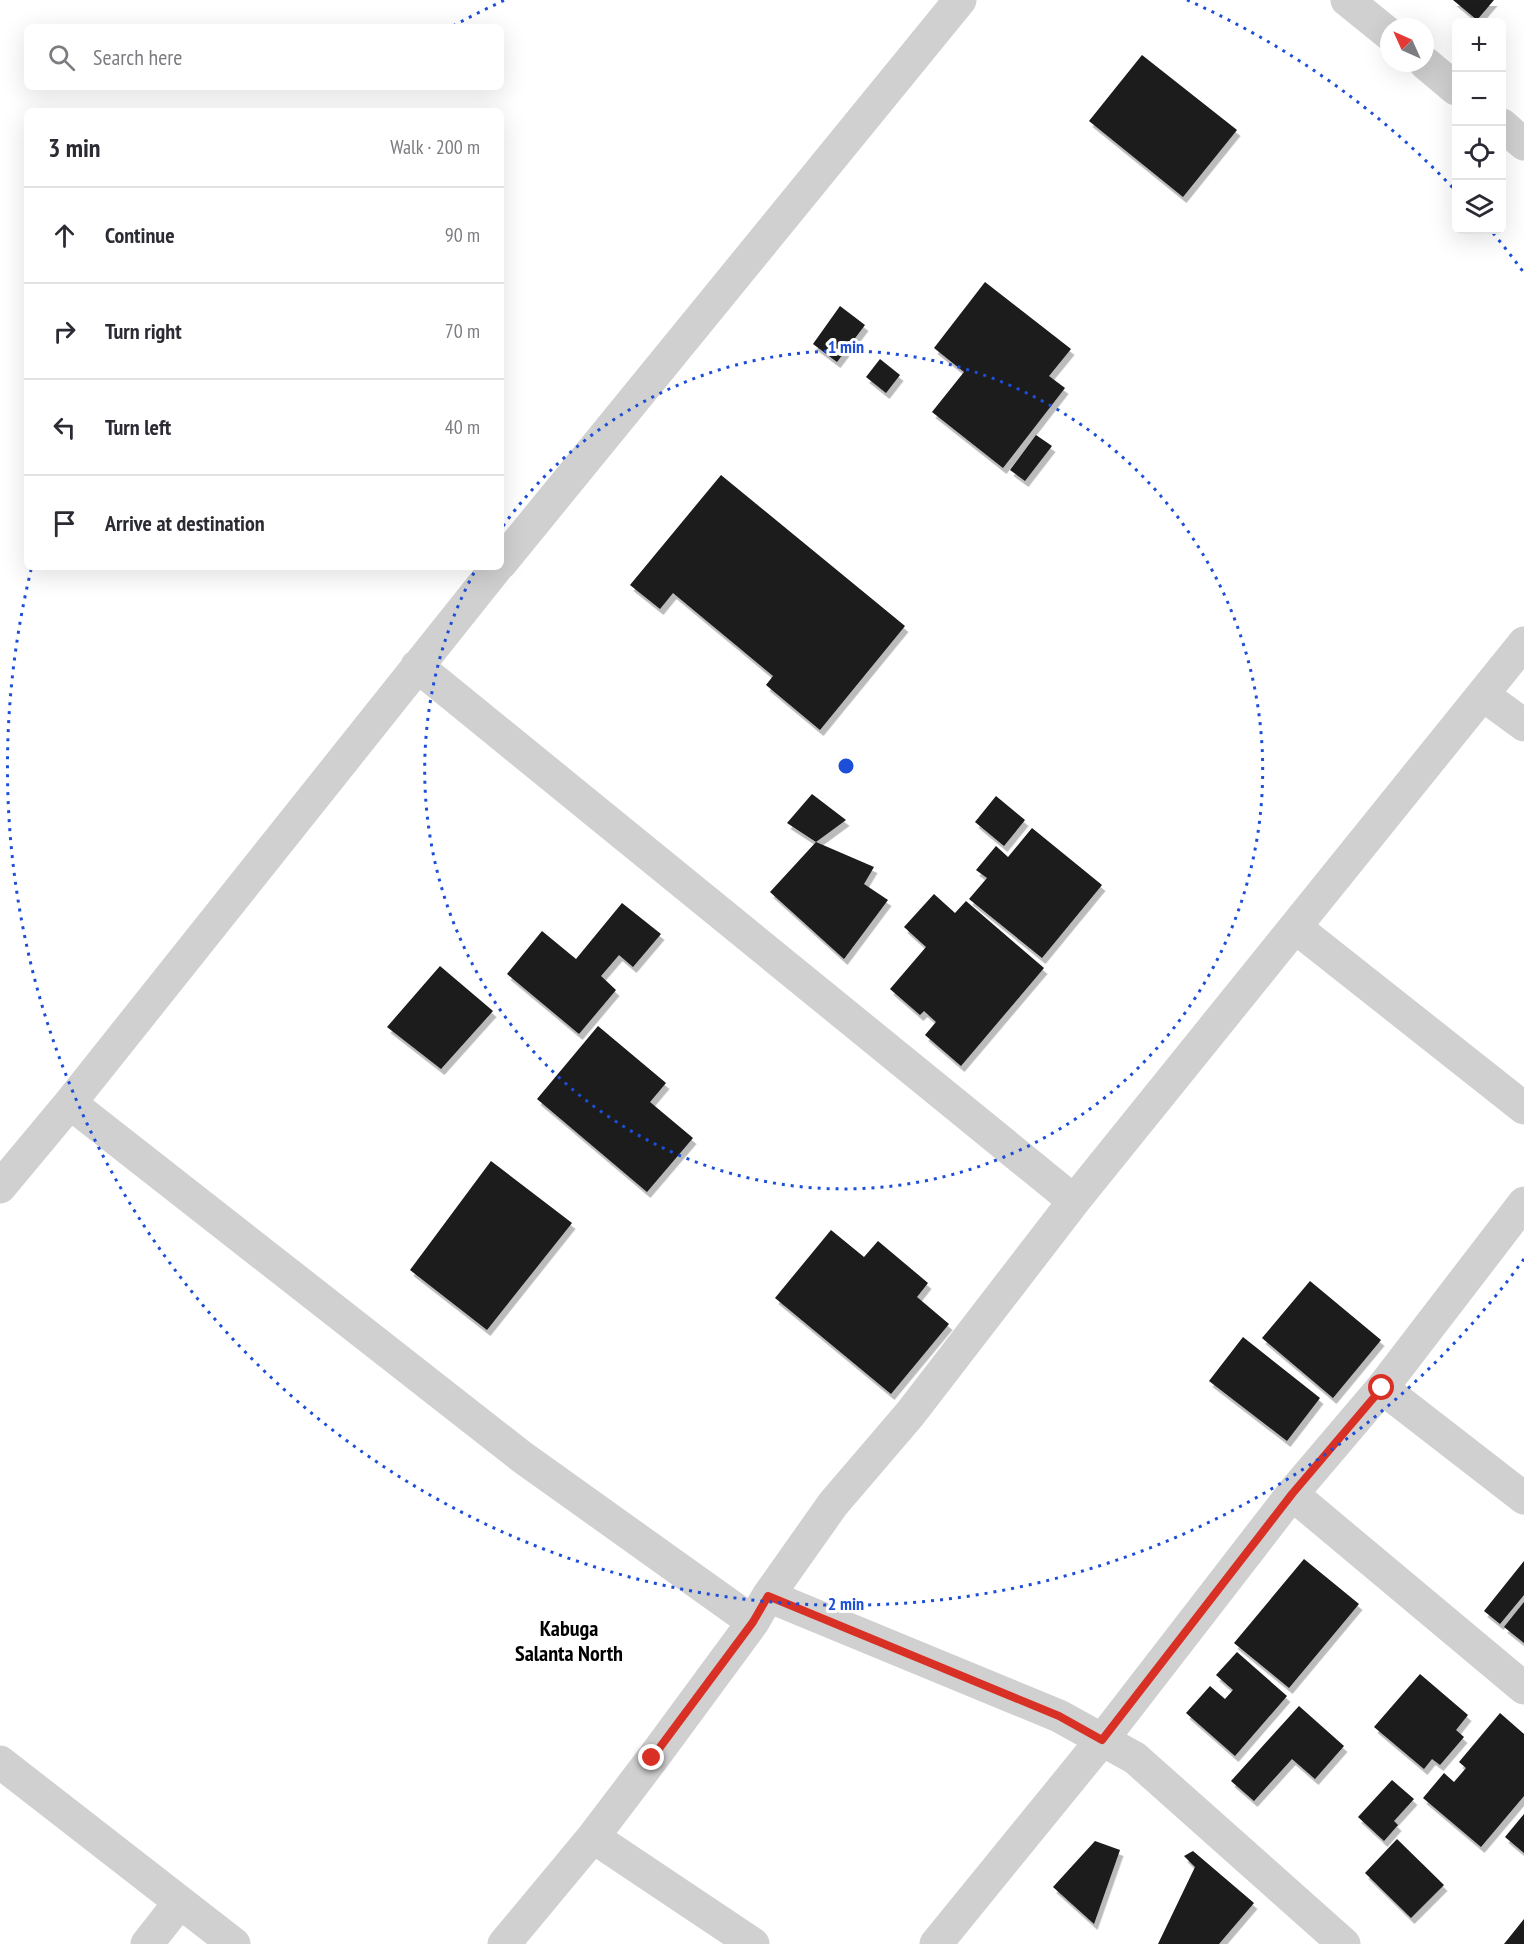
<!DOCTYPE html>
<meta charset="utf-8">
<style>
:root{--surface:#fff;--page:#f2f2f3;--text:#2b2b33;--muted:#7c7c81;--line:#e1e1e2}
body{margin:0;font-family:"PT Sans Narrow",sans-serif;background:var(--page);color:var(--text)}
.controls{position:absolute;right:18px;top:18px;display:grid;overflow:hidden;border-radius:9px;box-shadow:0 6px 24px #0002}
.controls button{width:54px;height:54px;display:grid;place-items:center;padding:0;border:0;border-bottom:2px solid var(--line);background:var(--surface);color:var(--text);font:30px sans-serif}
.compass{position:absolute;left:1380px;top:18px;width:54px;height:54px;border-radius:50%;background:var(--surface);box-shadow:0 6px 24px #0002;rotate:315deg}
.stop{position:absolute;width:18px;height:18px;margin:-14px;border:4px solid #d93025;border-radius:50%;background:#fff}
.stop.end{background:#d93025;border-color:#fff;box-shadow:0 2px 6px #0008}
.list{margin:0;padding:0;list-style:none}
h2{display:flex;justify-content:space-between;align-items:center;height:78px;margin:0;padding:0 24px;font-size:26px}
h2 small{font-size:20px;font-weight:400;color:var(--muted)}
.list li{display:grid;grid-template-columns:39px 1fr auto;gap:18px;align-items:center;box-sizing:border-box;height:96px;padding:0 24px;border-top:2px solid var(--line)}
.list b{display:block;font-size:22px;white-space:nowrap}
.list em{font-size:20px;font-style:normal;color:var(--muted)}
.icon{flex:none;width:33px;height:33px;fill:none;stroke:currentColor;stroke-width:2;stroke-linecap:round;stroke-linejoin:round}
.map{position:relative;flex:none;width:1524px;height:1944px;overflow:hidden}
.search{position:absolute;background:var(--surface);box-shadow:0 6px 24px #0002;left:24px;top:24px;width:480px;height:66px;display:flex;align-items:center;gap:15px;box-sizing:border-box;padding:0 21px;border-radius:9px;color:var(--muted);font-size:22px}
.panel{position:absolute;background:var(--surface);box-shadow:0 6px 24px #0002;left:24px;top:108px;width:480px;height:462px;border-radius:9px}
.map>svg:first-child{display:block}
.building{fill:#1a1a1a;filter:url(#shadow)}
.lines{fill:none;stroke-linecap:round;stroke-linejoin:round}
.street{stroke:#d0d0d0;stroke-width:33}
.route{stroke:#d93025;stroke-width:8}
.ring{fill:none;stroke:#1d4ed8;stroke-width:3;stroke-dasharray:3 6}
.labels{text-anchor:middle;stroke-width:6;stroke-linejoin:round;paint-order:stroke}
.district-label{font-size:22px;font-weight:bold;fill:#000;stroke:#fff}
.centre{fill:#1d4ed8;stroke:#fff;stroke-width:3}
.ring-label{font-size:18px;text-anchor:middle;font-weight:bold;fill:#1d4ed8;stroke:#fff;stroke-width:6;stroke-linejoin:round;paint-order:stroke}
</style>
<div class="map">
<svg width="1524" height="1944" viewBox="0 0 1524 1944">
<defs>
<filter id="shadow"><feDropShadow dx="3.5" dy="6" stdDeviation="0" flood-color="#0004"/></filter>
</defs>
<rect width="100%" height="100%" fill="#fff"/>
<path class="building" d="M1453,0H1494L1477,20Z
M1142,55L1237,130L1183,197L1089,121Z
M985,282L1071,349L1049,376L1065,388L1003,468L932,412L964,372L934,348Z
M840,306L865,325L837,362L813,344Z
M880,359L900,375L886,393L866,377Z
M1036,435L1052,446L1025,481L1010,470Z
M721,475L905,626L820,730L766,685L773,676L673,593L660,609L630,585Z
M812,794L846,820L816,842L787,823Z
M996,796L1025,820L1004,846L975,822Z
M1032,828L1102,885L1042,958L969,899L987,878L976,870L996,846L1008,857Z
M816,842L874,867L864,884L888,900L844,959L770,892Z
M934,894L955,913L966,901L1044,968L961,1066L925,1035L936,1022L924,1011L920,1015L890,989L926,947L904,927Z
M622,903L661,934L633,967L619,955L601,976L616,990L579,1034L507,974L542,931L576,959Z
M440,966L493,1011L441,1069L387,1027Z
M598,1026L666,1083L650,1102L693,1138L647,1192L537,1099Z
M491,1161L572,1223L487,1330L410,1270Z
M831,1230L864,1257L878,1241L928,1283L917,1297L949,1324L891,1394L775,1298Z
M1310,1281L1381,1340L1333,1398L1262,1338Z
M1243,1337L1320,1398L1287,1441L1209,1381Z
M1304,1559L1359,1604L1289,1688L1234,1643Z
M1524,1561V1595L1500,1624L1484,1611Z
M1524,1602V1643L1504,1627Z
M1237,1652L1287,1696L1235,1756L1186,1713L1210,1686L1225,1699L1233,1690L1216,1675Z
M1420,1674L1468,1715L1456,1730L1464,1737L1440,1765L1432,1759L1424,1769L1374,1727Z
M1299,1706L1344,1746L1315,1779L1292,1759L1254,1801L1231,1781Z
M1500,1713L1524,1734V1796L1481,1847L1423,1798L1444,1773L1454,1782L1466,1768L1459,1762Z
M1392,1780L1414,1799L1394,1821L1398,1825L1384,1841L1358,1817Z
M1524,1814V1853L1505,1837Z
M1397,1839L1444,1885L1411,1918L1365,1873Z
M1095,1841L1120,1850L1094,1924L1053,1887Z
M1193,1851L1254,1903L1219,1944H1158L1195,1867L1184,1856Z
M1524,1919V1944H1504Z"/>
<g class="lines">
<path class="street" d="M1347,0L1389,34
M1425,63L1456,89
M1502,125L1524,144
M501,563L960,0
M417,666L1074,1201
M1483,695L1524,725
M1295,927L1524,1108
M70,1103L522,1457L753,1622
M0,1187L70,1103L497,567
M1382,1388L1524,1498
M1292,1494L1524,1688
M768,1596L1059,1716L1135,1758L1344,1944
M0,1762L234,1944
M593,1837L753,1944
M147,1944L180,1902
M504,1944L593,1837L653,1758L753,1622L768,1596L833,1504L910,1414L1074,1201L1524,643
M936,1944L1102,1740L1292,1494L1382,1388L1524,1203"/>
</g>
<g class="lines">
<path class="route" d="M652,1758L753,1622L768,1596L1059,1716L1102,1740L1292,1494L1382,1388"/>
</g>
<g class="ring">
<path d="M503 526A419 419 0 1 1 476 569"/>
<path d="M1524 1259A838 838 0 0 1 31 570M453 26A838 838 0 0 1 505 0M1187 0A838 838 0 0 1 1454 189M1493 233A838 838 0 0 1 1524 273"/>
</g>
<g class="labels">
<g class="district-label">
<text x="569" y="1636">Kabuga<tspan x="569" dy="25">Salanta North</tspan></text>
</g>
</g>
<circle cx="846" cy="766" r="9" class="centre"/>
<g class="ring-label">
<text x="846" y="353">1 min</text>
<text x="846" y="1610">2 min</text>
</g>
</svg>
<div class="controls">
<button>+</button>
<button>−</button>
<button><svg class="icon" aria-label="locate" viewBox="0 0 24 24"><circle cx="12" cy="12" r="6"/><path d="M12 2v4M12 18v4M2 12h4M18 12h4"/></svg></button>
<button><svg class="icon" aria-label="layers" viewBox="0 0 24 24"><path d="M12 4l9 5-9 5-9-5zM3 14l9 5 9-5"/></svg></button>
</div>
<svg class="compass" viewBox="-18 -18 36 36"><path d="M0-13l5 13h-10z" fill="#e53935"/><path d="M0 13l5-13h-10z" fill="#7c7c81"/></svg>
<div class="stop" style="left:1382px;top:1388px"></div>
<div class="stop end" style="left:652px;top:1758px"></div>
<div class="search"><svg class="icon" aria-label="search" viewBox="0 0 24 24"><circle cx="10" cy="10" r="6"/><path d="M15 15l6 6"/></svg>Search here</div>
<section class="panel">
<h2>3 min<small>Walk · 200 m</small></h2>
<ul class="list">
<li><svg class="icon" aria-label="ahead" viewBox="0 0 24 24"><path d="M12 20V5M6 11l6-6 6 6"/></svg><div><b>Continue</b></div><em>90 m</em></li>
<li><svg class="icon" aria-label="right" viewBox="0 0 24 24"><path d="M7 20v-9h11M14 6l5 5-5 5"/></svg><div><b>Turn right</b></div><em>70 m</em></li>
<li><svg class="icon" aria-label="left" viewBox="0 0 24 24"><path d="M17 20v-9H6M10 6l-5 5 5 5"/></svg><div><b>Turn left</b></div><em>40 m</em></li>
<li><svg class="icon" aria-label="arrive" viewBox="0 0 24 24"><path d="M6 21V4h12l-3 4 3 4H6"/></svg><div><b>Arrive at destination</b></div></li>
</ul>
</section>
</div>
